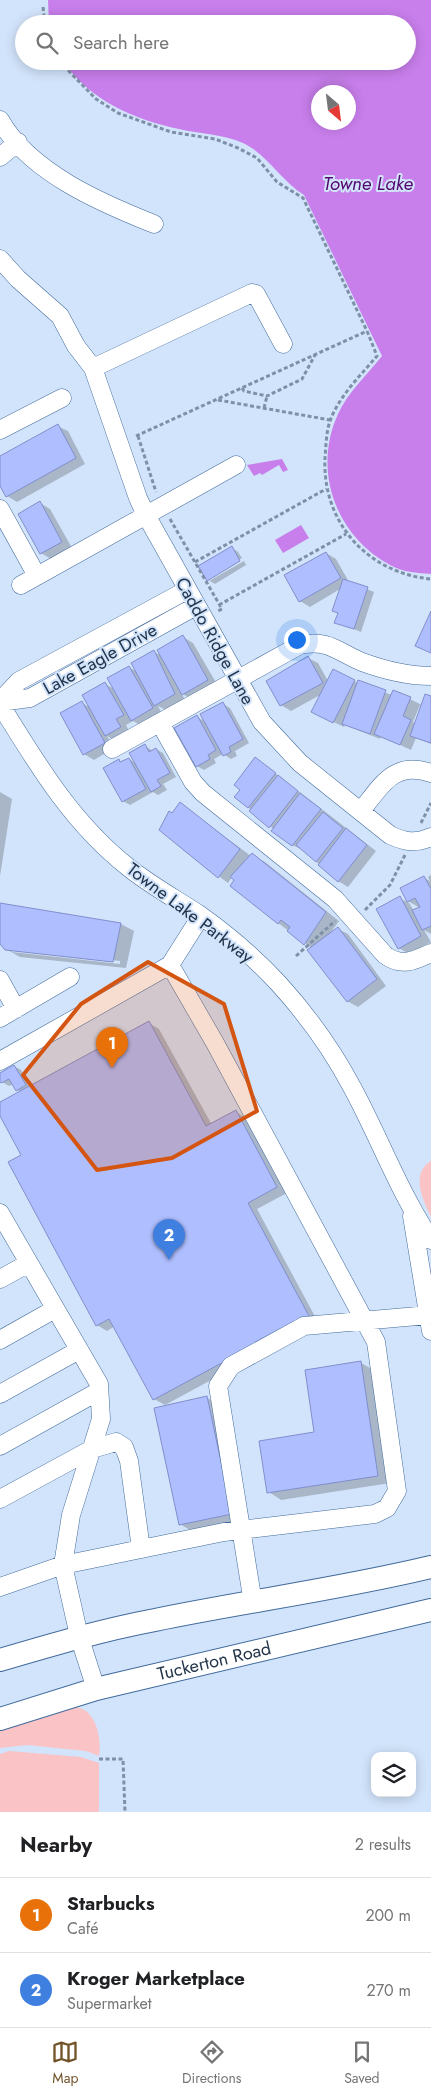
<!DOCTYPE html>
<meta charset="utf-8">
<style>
:root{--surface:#fff;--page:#f2f2f2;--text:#202124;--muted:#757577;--line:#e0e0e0;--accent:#725328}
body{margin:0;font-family:Jost,sans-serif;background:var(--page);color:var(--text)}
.controls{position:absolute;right:15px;bottom:15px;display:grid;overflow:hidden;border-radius:10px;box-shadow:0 2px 12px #0003}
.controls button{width:45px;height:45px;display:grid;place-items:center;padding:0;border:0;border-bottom:1px solid var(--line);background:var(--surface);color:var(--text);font:25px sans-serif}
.compass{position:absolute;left:311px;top:85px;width:45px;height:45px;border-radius:50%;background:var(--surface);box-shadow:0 2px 12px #0003;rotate:152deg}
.you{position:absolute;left:296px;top:639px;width:18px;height:18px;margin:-12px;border:4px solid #fff;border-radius:50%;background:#1a73e8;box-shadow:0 0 0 8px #1a73e833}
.badge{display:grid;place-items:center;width:32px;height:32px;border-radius:50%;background:var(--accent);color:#fff;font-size:16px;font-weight:700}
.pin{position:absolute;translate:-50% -41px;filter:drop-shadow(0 1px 2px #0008)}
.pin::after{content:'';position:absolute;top:26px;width:18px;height:15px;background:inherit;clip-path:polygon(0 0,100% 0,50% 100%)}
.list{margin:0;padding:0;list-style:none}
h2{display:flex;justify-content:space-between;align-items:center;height:65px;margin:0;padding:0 20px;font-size:21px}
h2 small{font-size:16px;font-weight:400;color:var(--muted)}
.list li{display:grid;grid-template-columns:32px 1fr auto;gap:15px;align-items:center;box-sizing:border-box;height:75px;padding:0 20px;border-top:1px solid var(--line)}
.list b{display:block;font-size:19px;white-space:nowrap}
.list p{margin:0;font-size:16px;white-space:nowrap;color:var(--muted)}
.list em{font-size:16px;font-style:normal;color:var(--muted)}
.icon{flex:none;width:28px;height:28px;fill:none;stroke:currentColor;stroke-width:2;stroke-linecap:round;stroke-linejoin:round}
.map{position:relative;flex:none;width:431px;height:1812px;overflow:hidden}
.search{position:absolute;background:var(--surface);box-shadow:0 2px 12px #0003;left:15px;right:15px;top:15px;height:55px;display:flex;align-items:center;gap:12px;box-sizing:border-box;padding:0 18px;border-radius:28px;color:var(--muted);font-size:19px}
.sheet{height:215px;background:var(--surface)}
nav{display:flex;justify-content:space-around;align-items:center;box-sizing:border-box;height:70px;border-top:1px solid var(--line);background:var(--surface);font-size:14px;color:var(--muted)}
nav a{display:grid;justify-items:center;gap:2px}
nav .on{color:var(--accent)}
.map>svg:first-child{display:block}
.green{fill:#fac3c6}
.water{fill:#c87eeb;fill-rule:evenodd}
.shadow{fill:#0003;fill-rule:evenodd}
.building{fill:#afbeff;stroke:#818ecb}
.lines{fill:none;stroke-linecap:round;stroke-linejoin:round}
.minor-casing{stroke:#416a9c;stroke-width:19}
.major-casing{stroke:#416a9c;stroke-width:24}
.path{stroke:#7e90a7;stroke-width:3;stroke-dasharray:4 2.5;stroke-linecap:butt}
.minor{stroke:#fff;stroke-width:18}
.major{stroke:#fff;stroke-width:22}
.marked{fill:#d45512;fill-opacity:0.2;stroke:#d45512;stroke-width:4;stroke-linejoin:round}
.labels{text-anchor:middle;stroke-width:4;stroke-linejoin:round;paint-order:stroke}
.street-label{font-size:18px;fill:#22344a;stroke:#d2e4fb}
.water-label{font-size:19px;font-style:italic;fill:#54076f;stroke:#d2e4fb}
</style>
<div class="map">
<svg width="431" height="1812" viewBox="0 0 431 1812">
<rect width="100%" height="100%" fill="#d2e4fb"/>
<path class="green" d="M431,1161V1217C423,1201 410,1173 431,1161Z
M74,1707C96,1708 102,1738 99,1756L86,1751L27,1745L0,1748V1730Z
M9,1751L81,1757L99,1763V1812H0V1754Z"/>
<path class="water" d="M48,0H431V574C417,573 402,572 390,565C336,536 312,471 338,414C348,392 367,375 382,356L304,195C281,181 267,154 243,143C223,134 200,134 179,129C135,120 89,100 63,61H407V24H49ZM318,92H348V122H318Z
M282,459L288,470L283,472L279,465L262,475L260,473L254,476L247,465Z
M301,525L309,538L283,553L275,540Z"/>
<path class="shadow" d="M57,426L68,431L85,464L17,502L7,496L0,483V458Z
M40,503L50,509L72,548L51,559L41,553Z
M232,548L238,552L242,558L209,578V581L244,561L246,565L215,584L208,580Z
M326,553L336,559L349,582L374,592L361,632L336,622L339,614L340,589L310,607L300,601Z
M183,637L193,643L218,686L193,700L181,693L185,700L166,710L158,706L162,714L142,726L133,721L126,725L130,733L116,741L107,736L114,748L94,760L84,754L82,703L91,708L105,684L114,689L129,667L137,672L154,652L162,656Z
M308,658L318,663L328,681L334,671L358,683L392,695L393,691L422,705L431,697V744L416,738L411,750L381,736L380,739L345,725L344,727L323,717L322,694L291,711L281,705L267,681ZM420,705L422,706L416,724L413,722Z
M223,704L230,708L249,743L235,751L237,756L231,759L223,754L214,759L216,763L204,770L197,766V717L206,722Z
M145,746L153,751L156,749L163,753L176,777L163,784L167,790L158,795L153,792L130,805L123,801L119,761L122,763L129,759L136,763Z
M262,763L376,851L348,887L338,881L303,850L292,845L236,797Z
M0,792L12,799L0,876Z
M180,804L251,856L252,855L265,862L339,921L329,935L338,929L348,934L386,986L358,1007L347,1001L312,948L278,923L236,880L232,877L228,883L183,850L184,848L172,815Z
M431,875V934L424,930L431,942L409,954L399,948V898L409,903L402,889L424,878L430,881L428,877ZM408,901L420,908L414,911Z
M0,904L121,924L134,931L126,968L20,957L6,949L0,942ZM12,950L120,961V964L12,952Z
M149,1023L159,1029L212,1125L236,1112L246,1118L287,1193L257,1209L318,1322L165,1405L154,1399L115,1326L107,1331L97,1325L23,1156L0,1114V1104L20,1093L13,1084L9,1086L2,1082L0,1074L14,1066L21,1070L30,1087Z
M361,1363L374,1370L390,1483L281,1500L269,1492L316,1433Z
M207,1398L220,1405L245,1521L193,1532L180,1524Z"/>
<path class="building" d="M58,424L76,458L6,497L0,486V456Z
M40,501L62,542L40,554L18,514Z
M232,546L240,561L207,581L198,566Z
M326,552L341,578L299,602L284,575Z
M343,579L368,587L354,629L334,623L338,613L332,611Z
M431,611V653L415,646Z
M183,635L208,680L182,695L157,650Z
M154,650L175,694L154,706L131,663Z
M308,656L323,683L280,706L266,681Z
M129,666L153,708L131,721L107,678Z
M333,669L355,680L333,723L311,712Z
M358,680L386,690L370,734L342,724Z
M105,682L124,715L116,719L121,727L105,736L82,695Z
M393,690L411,697L403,716L411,720L400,745L374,734Z
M425,694L431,696V743L410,736Z
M82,701L105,743L83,755L60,713Z
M223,702L243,739L229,747L231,752L223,756L200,714Z
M197,715L216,750L208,755L210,759L196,767L174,728Z
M145,744L149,752L156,748L170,773L157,780L161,786L151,792L129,753Z
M255,757L276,773L248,808L234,797L240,790L234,785Z
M129,758L146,789L122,802L103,768L119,759L120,762Z
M278,775L298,791L269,828L249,811Z
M300,793L321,809L292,846L271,831Z
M180,802L240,849L218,878L159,830L169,811L172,813Z
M323,812L343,828L316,862L296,845Z
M346,828L367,845L338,882L318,865Z
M252,853L326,912L304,945L287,931L290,927L281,920L278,924L230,886L234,880L230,877Z
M424,876L431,889V926L422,930L412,910L420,907L415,898L407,902L400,888Z
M400,896L421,936L398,949L376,909Z
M0,903L121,923L113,962L5,950L0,944Z
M338,927L377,979L347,1002L307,950Z
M149,1021L206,1126L236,1110L277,1187L248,1203L309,1316L153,1400L109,1319L96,1326L8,1162L21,1155L0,1116V1102Z
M14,1065L26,1085L16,1091L9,1079L1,1083L0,1082V1073Z
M361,1361L378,1476L267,1493L259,1441L314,1432L305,1370Z
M207,1396L232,1514L179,1525L154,1408Z"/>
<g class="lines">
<defs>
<path id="minor" d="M0,120C29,172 101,203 154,224
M0,157L18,142
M0,259L18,279L60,316L76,346L93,368L138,498L146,515L262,722L300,763L390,835C405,842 415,844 431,837
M93,368L252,293L256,294L283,344
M0,430L62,398
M0,509L37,576
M21,585L236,465
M0,701L19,681L187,590
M0,702L30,698L196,606
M0,704C37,764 72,823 128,867C150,885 176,899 200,915C228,935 256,959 279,984C308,1016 333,1051 353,1089C380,1139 399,1192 431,1240
M160,723L193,782L203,793L335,899L385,955C401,967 414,961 431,953
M112,749L300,645C329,639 338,652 362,662C384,670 408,676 431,676
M361,811C381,786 394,760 431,773
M0,980L16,1009
M0,1018L70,977
M0,1061L170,965L201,916
M0,1213L99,1384L101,1419L71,1515L63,1565L79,1636L96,1689
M412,1216L431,1331
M0,1279L29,1263
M0,1340L55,1309
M0,1394L79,1350
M0,1446L99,1391
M0,1499L92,1449L116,1442L124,1447L129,1461L141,1549
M0,1587L63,1565L224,1532L375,1514L387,1508L397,1491L376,1342L215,1043L170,965
M253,1603L218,1386L231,1366L304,1326L429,1315"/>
<g id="major">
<path d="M0,1660C51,1645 102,1630 155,1620C247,1601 340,1589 431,1567"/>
<path id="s1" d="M0,1719L96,1689L431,1610"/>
</g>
</defs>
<use href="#minor" class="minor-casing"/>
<use href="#major" class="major-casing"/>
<path class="path" d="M43,7L45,24
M59,61L96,99L118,113L171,132L215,139L238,148L257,158L277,182L303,198L367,331L377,356C361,375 339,396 330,421C326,433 326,446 325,458C322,522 367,573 431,579
M242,388L244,391L267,396L302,379L315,355
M218,400L330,420
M264,408L267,396
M136,436L367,331
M138,436L156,492
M170,519L222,609L218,611
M195,562L326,489
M219,605L346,534
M421,823L431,803
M365,910L390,885L405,855
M296,956L335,921
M99,1759H123L125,1812"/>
<use href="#minor" class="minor"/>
<use href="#major" class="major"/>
</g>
<path class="marked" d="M148,962L224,1004L257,1111L172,1158L97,1170L23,1075L81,1004Z"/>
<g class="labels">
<g class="street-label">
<text transform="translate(215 641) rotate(61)" y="6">Caddo Ridge Lane</text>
<text transform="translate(100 659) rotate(-29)" y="6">Lake Eagle Drive</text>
<text transform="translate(190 913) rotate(37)" y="6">Towne Lake Parkway</text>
<text dy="6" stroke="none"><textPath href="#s1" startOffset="222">Tuckerton Road</textPath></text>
</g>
<g class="water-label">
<text x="368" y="190">Towne Lake</text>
</g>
</g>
</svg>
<div class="controls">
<button><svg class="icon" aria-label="layers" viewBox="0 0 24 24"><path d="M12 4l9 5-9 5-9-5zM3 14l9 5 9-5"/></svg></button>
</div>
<svg class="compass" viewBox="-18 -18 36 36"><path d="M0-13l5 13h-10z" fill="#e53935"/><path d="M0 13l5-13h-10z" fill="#757577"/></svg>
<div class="you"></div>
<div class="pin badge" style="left:112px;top:1068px;background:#e8710a">1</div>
<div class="pin badge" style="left:169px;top:1260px;background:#3f7fe0">2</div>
<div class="search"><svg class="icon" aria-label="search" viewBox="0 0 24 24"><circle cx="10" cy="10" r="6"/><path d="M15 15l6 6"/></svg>Search here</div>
</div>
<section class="sheet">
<h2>Nearby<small>2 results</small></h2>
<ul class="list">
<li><span class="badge" style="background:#e8710a">1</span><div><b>Starbucks</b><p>Café</p></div><em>200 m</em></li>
<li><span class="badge" style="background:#3f7fe0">2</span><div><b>Kroger Marketplace</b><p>Supermarket</p></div><em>270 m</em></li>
</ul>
</section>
<nav>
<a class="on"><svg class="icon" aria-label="map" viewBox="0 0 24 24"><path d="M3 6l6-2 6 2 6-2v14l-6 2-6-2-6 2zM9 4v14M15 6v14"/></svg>Map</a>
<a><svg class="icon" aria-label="directions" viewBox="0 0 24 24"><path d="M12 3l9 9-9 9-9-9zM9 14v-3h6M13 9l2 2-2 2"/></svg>Directions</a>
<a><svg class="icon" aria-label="saved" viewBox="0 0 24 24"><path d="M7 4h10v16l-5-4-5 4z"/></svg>Saved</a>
</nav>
